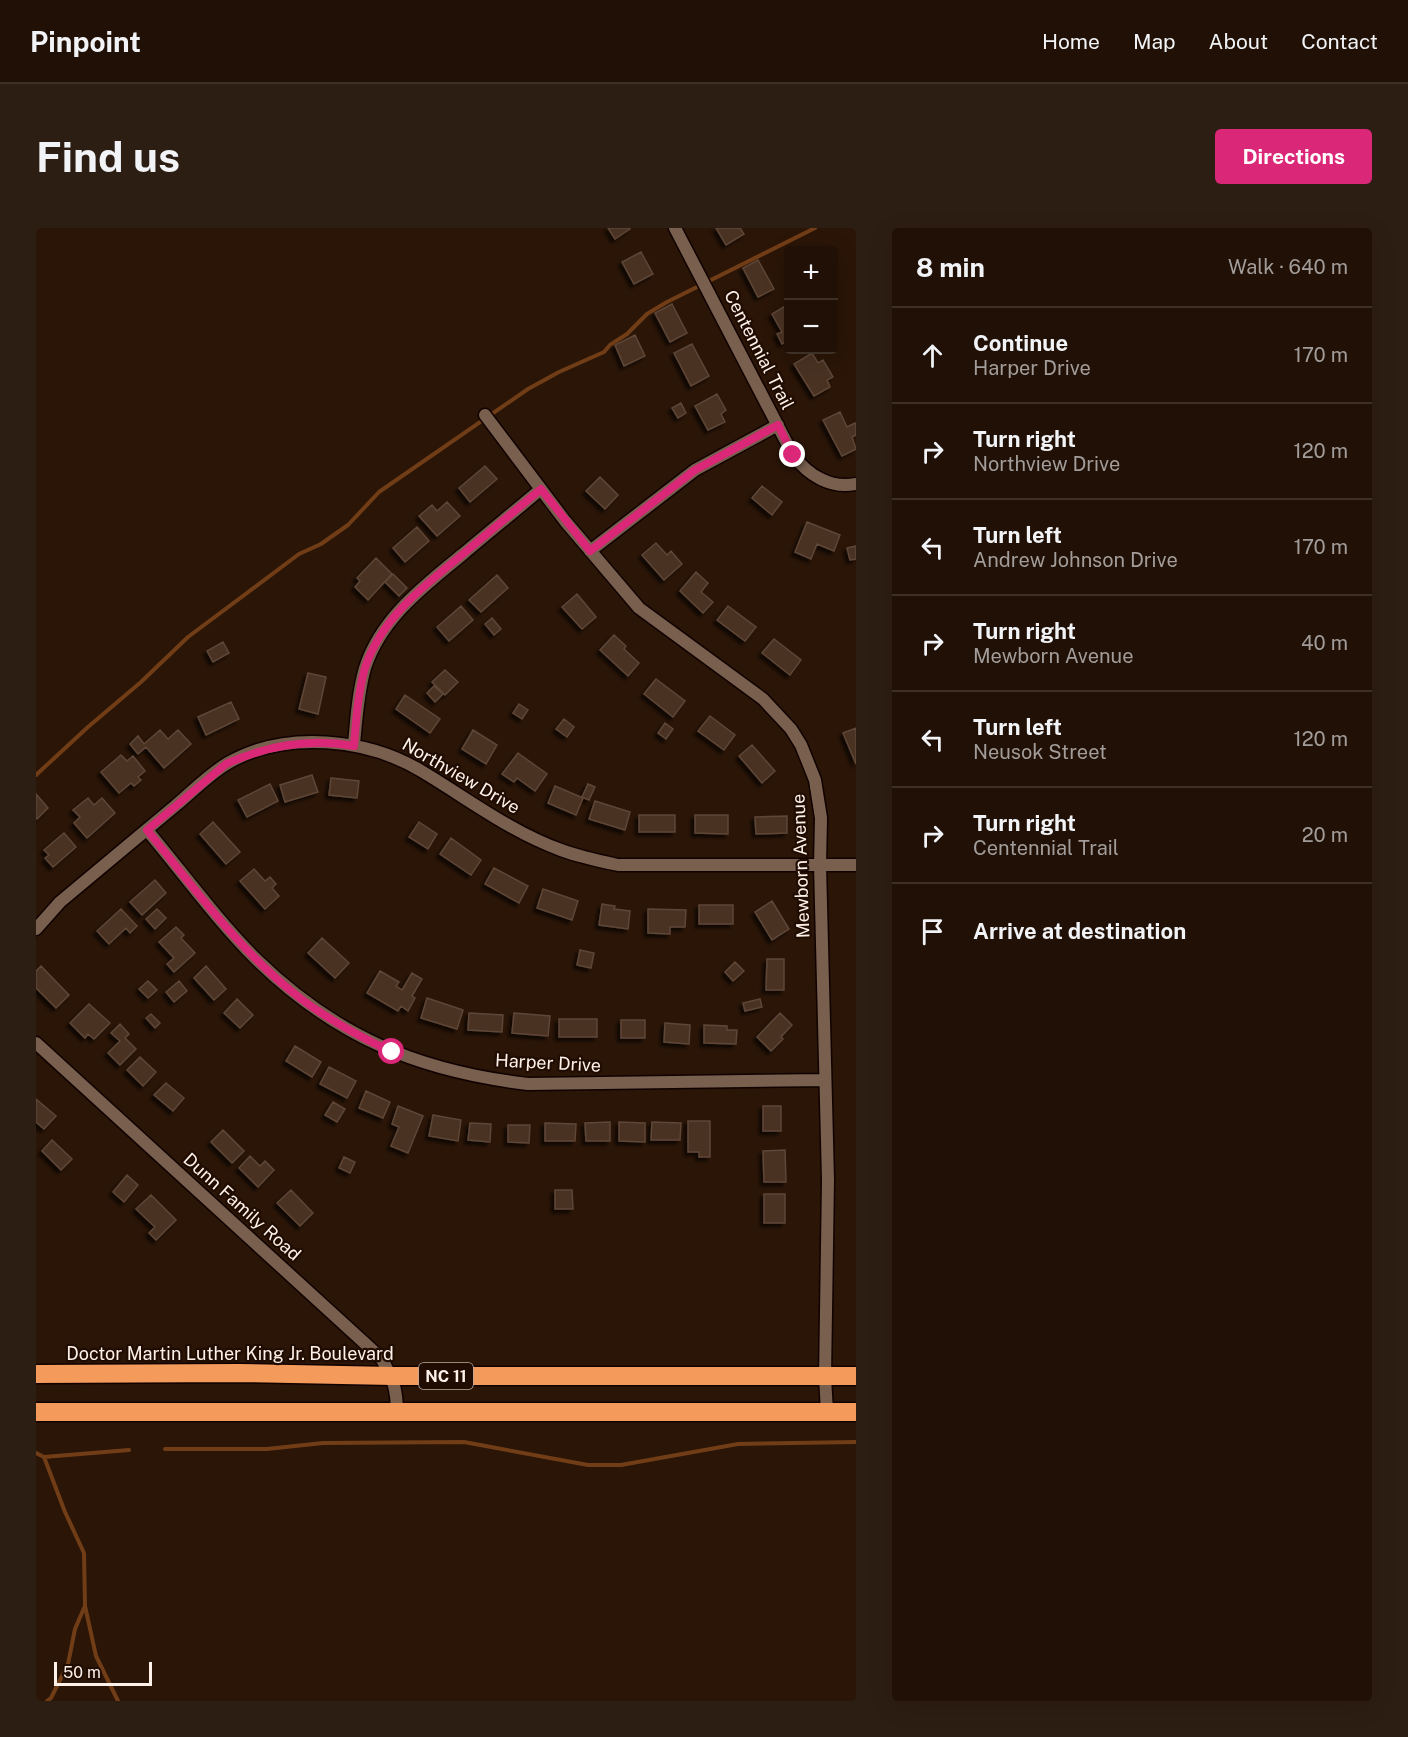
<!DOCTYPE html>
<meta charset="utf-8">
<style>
:root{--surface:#201005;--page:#2d1e13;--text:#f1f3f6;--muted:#a29d9a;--line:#3d3027;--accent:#db2777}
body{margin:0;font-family:"Public Sans",sans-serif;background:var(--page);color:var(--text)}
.controls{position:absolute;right:18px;top:18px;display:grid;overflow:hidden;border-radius:6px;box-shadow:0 6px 24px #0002}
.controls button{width:54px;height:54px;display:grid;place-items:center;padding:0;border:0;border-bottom:2px solid var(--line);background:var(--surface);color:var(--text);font:30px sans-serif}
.scale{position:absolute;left:18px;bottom:15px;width:98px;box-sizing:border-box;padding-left:6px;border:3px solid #fdf1ea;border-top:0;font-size:16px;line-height:21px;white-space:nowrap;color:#fdf1ea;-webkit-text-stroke:4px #200c01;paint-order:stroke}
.stop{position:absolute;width:18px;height:18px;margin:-14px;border:4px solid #db2777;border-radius:50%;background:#fff}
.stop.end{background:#db2777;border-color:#fff;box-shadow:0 2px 6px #0008}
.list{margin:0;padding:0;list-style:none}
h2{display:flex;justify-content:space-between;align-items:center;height:78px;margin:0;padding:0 24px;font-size:26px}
h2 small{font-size:20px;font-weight:400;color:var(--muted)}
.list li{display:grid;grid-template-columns:39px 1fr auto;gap:18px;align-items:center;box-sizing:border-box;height:96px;padding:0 24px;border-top:2px solid var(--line)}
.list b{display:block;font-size:22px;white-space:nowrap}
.list p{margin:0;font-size:20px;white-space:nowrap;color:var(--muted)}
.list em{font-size:20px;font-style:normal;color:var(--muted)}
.icon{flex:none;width:33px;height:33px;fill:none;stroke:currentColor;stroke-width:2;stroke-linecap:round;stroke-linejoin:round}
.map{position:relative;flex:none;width:820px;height:1473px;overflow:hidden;border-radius:6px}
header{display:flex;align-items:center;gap:36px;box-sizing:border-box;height:84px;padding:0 30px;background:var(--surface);border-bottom:2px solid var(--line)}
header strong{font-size:28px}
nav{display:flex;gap:33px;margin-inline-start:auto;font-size:21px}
.intro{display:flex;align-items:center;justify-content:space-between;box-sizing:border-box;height:144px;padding:0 36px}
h1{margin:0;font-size:42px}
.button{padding:15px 27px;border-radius:6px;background:var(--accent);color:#fff;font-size:21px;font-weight:700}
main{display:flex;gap:36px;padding:0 36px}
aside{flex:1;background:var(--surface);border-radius:6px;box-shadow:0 6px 24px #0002}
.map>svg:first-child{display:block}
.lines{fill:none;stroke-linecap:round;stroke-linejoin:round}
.stream{stroke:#713d16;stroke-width:4}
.building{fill:#493223;stroke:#5e4637;stroke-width:1.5;filter:url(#shadow)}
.street-casing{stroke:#110200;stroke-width:15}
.highway-casing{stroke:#110200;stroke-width:21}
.street{stroke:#785f4e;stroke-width:12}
.highway{stroke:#f49a5b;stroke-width:18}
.route{stroke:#db2777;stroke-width:8}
.labels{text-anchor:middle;stroke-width:4.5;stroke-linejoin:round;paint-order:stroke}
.shield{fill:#200c01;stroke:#bbaca4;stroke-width:1.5}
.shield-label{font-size:16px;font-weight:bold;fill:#fdf1ea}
.street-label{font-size:18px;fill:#fdf1ea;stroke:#200c01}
</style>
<header>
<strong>Pinpoint</strong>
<nav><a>Home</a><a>Map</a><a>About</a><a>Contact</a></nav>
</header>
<div class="intro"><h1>Find us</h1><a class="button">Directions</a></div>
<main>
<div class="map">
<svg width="820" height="1473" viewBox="0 0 820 1473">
<defs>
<filter id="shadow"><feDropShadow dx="-3.5" dy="3.5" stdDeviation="1.5" flood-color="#0009"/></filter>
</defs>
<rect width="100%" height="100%" fill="#2a1507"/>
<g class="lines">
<path class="stream" d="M0,547L52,499L105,454L152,409L263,326L285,316L312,297L343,264L492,161L523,144L568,124L574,117L591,106L611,86L631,74L779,0
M129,1221H231L287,1215L428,1214L552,1237H585L702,1216L820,1214
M0,1225L8,1229L29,1284L48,1325L49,1378L60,1428L82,1473
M8,1229L93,1222
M11,1473L15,1470L32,1436L39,1401L48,1380"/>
</g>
<path class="building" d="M572,0H593L594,1L579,11Z
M680,0H704L708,6L690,17Z
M605,24L617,46L598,56L586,34Z
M722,32L738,61L722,69L707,40Z
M636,76L651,105L634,114L619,85Z
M751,77L752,112L746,116L741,106L746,104L736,86Z
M599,107L609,128L588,138L579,117Z
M656,116L673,148L655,158L638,125Z
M776,125L782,135L787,132L797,149L791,152L794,159L778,168L758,136Z
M681,166L690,182L685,186L689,194L672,202L659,178Z
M645,175L650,185L642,190L636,180Z
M804,184L811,199L819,195L820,197V207L816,209L820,221L806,228L787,192Z
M449,238L461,251L434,274L423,260Z
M564,249L582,267L569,281L550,263Z
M726,258L746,274L736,287L716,270Z
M411,274L424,288L401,308L383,288L396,277L401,283Z
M771,294L804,307L798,323L781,316L775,331L759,324Z
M381,299L393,313L369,334L357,320Z
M620,315L631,327L635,323L646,336L628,352L606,327Z
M820,318V331L814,332L811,320Z
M340,330L356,346L332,372L319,359L324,353L321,350Z
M660,344L672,355L665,364L677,374L667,385L644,363Z
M357,346L371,360L363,368L349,354Z
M461,347L472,360L445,384L433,372Z
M541,366L560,389L546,401L526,379Z
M425,378L437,392L413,413L401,399Z
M692,378L720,399L709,413L681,392Z
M456,390L465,401L458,407L449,396Z
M578,407L590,418L588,421L603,435L592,448L564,422Z
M738,411L765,432L754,447L726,425Z
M187,414L193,425L177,434L171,423Z
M409,442L422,454L409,467L396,454Z
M272,445L290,449L282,486L263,481Z
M620,451L649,473L637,489L608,466Z
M398,458L407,466L399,474L391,465Z
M369,467L404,491L394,505L360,481Z
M195,474L203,491L170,507L162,489Z
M483,476L492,482L486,491L477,485Z
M674,488L699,507L688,522L662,503Z
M528,491L538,499L531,509L520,501Z
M629,495L637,501L630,511L622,505Z
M820,500V536L807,505Z
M124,502L132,511L142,502L155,516L128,540L110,519L102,526L94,516L102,508L108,516Z
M437,502L461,517L450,536L426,521Z
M716,517L739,543L726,555L703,528Z
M482,525L511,546L499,563L481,550L478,554L466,546Z
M85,527L91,533L97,528L109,543L102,549L105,552L98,558L95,555L83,565L65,544Z
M276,547L282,564L249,574L244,557Z
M295,550L323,553L321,570L293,567Z
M234,556L242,573L211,589L202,572Z
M552,556L559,559L553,572L546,569Z
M519,558L547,570L540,587L512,575Z
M0,566L12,580L1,591L0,590Z
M52,570L58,577L66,570L79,585L51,610L38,595L44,589L37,582Z
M559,573L594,584L589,602L553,591Z
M603,587H639V604H603Z
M659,587H692V606L659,605Z
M751,588V605L720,606L719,589Z
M177,594L204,624L190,636L164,606Z
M383,594L401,606L392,621L373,609Z
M28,605L40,619L17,639L9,630L13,627L8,622Z
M415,610L445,632L435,647L404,626Z
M458,640L492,658L483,675L449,656Z
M218,641L229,653L234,649L240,656L236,660L243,668L229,681L204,653Z
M119,652L130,665L106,687L94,674Z
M507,661L542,673L536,692L501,680Z
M736,673L753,701L736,712L719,684Z
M566,676L579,678L578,681L594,683L592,701L563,697Z
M663,677H697V696H663Z
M85,681L101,698L94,705L90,700L73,716L61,703Z
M121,681L130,690L119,701L110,691Z
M612,681L650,682L649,699H634V706L612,705Z
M140,699L148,707L145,710L159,725L138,744L131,736L138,730L123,714Z
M286,710L313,735L299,750L272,725Z
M544,722L558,725L555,740L541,737Z
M731,731H748V762H730Z
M699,734L708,743L697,753L689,744Z
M5,738L33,767L20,780L0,760V743Z
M170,738L190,761L178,772L158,750Z
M344,743L363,754L360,758L366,762L376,745L386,751L376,768L379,770L372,783L365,778L362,783L331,765Z
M112,753L121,762L112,770L103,761Z
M143,753L151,763L138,774L130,764Z
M391,770L427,782L421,801L385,790Z
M201,771L217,787L204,800L188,785Z
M724,771L726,779L709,783L707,775Z
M53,776L74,795L58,811L52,806L49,810L34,795Z
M433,785L467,787L466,804L432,802Z
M478,785L514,788L512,808L476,805Z
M744,785L756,797L745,809L747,811L735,823L721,809Z
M115,786L124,795L119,800L110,790Z
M523,791H561V809H523Z
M585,792H609V810H585Z
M629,795L654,797L653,816L628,814Z
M84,796L93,806L89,810L100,821L84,837L72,825L84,813L75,805Z
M668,797L691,798V802H701L700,816L668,815Z
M259,818L285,834L276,849L250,833Z
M104,829L120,844L107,858L91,842Z
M293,839L320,853L311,870L284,856Z
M130,855L148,870L137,883L118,867Z
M330,863L354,874L347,890L323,880Z
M0,871L20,888L8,901L0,894Z
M297,874L309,881L301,894L289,887Z
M362,878L387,888L372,925L355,918L363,899L356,896Z
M727,878H745V903H727Z
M397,887L425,892L422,913L393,908Z
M652,893H674V929H663V924H652Z
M574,894V913H550L549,895Z
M583,894L609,895V914L583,913Z
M616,894L645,895L644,912H615Z
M434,895L455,896L454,914L432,912Z
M509,895L540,896L539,913H509Z
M472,897H494L493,915L472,914Z
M187,902L208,923L196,935L175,914Z
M16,912L36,931L25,942L6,923Z
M749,922L750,954H728L727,923Z
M214,928L224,938L229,933L238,942L222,959L203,940Z
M308,929L319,934L314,945L303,940Z
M91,947L102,957L88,974L77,964Z
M255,962L277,985L264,998L241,975Z
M519,962H536L537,981H519Z
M728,966H749V995H728Z
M115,967L140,992L120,1012L113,1005L119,999L100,981Z"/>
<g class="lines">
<defs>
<path id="street" d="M639,0L757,227C772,247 794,261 820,256
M449,187L529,293L603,380L727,471L755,501L765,517L779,552L785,590L784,637L792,952L789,1149L791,1184
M554,323L659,242L742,197
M318,517C320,493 322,464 329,440C345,390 388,358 427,326C453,304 479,283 505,261
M111,602C147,645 180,691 220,731C300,809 382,843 492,856L789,852
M0,701L24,674C62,642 101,610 139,578C156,564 173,546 192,535C249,502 332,510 387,544C432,571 475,604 525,622C544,629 563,633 582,637H820
M0,815L345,1130C357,1150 361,1161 361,1185"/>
<path id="highway" d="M0,1146L203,1145L356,1148H820
M0,1184H820"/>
</defs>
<use href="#street" class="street-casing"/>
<use href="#highway" class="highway-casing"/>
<use href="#street" class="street"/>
<use href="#highway" class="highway"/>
</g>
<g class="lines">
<path class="route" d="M356,824C320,807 285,788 254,762C199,717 156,657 111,602L190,536C232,517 273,510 318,518C320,493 322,464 329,440C345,390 388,358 427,326C453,304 479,283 505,261L554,323L659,242L742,197L757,227"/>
</g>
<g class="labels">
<rect class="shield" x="383" y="1135" width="54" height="26" rx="4.5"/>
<g class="shield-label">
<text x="410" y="1154">NC 11</text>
</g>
<g class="street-label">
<text transform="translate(723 122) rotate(63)" y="6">Centennial Trail</text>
<text transform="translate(425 548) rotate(30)" y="6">Northview Drive</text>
<text transform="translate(765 638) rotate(-92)" y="6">Mewborn Avenue</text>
<text transform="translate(512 835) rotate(3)" y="6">Harper Drive</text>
<text transform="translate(206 979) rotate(42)" y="6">Dunn Family Road</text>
<text x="194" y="1132">Doctor Martin Luther King Jr. Boulevard</text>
</g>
</g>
</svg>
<div class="controls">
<button>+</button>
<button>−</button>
</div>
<div class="scale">50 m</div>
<div class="stop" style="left:356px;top:824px"></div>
<div class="stop end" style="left:757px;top:227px"></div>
</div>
<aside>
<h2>8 min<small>Walk · 640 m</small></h2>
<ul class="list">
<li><svg class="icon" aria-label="ahead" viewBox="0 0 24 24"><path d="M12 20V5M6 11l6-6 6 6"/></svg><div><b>Continue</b><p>Harper Drive</p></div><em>170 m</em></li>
<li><svg class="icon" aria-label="right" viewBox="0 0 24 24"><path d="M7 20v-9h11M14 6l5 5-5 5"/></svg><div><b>Turn right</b><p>Northview Drive</p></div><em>120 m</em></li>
<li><svg class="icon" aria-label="left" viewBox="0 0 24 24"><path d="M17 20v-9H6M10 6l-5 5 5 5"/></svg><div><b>Turn left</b><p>Andrew Johnson Drive</p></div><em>170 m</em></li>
<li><svg class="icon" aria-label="right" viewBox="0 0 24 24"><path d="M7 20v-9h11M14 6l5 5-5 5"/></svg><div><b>Turn right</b><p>Mewborn Avenue</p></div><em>40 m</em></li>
<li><svg class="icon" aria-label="left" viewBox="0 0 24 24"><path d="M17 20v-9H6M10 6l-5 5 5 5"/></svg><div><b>Turn left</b><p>Neusok Street</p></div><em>120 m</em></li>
<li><svg class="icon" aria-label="right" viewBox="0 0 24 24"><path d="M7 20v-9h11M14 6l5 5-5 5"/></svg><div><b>Turn right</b><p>Centennial Trail</p></div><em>20 m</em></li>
<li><svg class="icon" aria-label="arrive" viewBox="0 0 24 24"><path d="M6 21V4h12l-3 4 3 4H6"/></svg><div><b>Arrive at destination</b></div></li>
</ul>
</aside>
</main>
